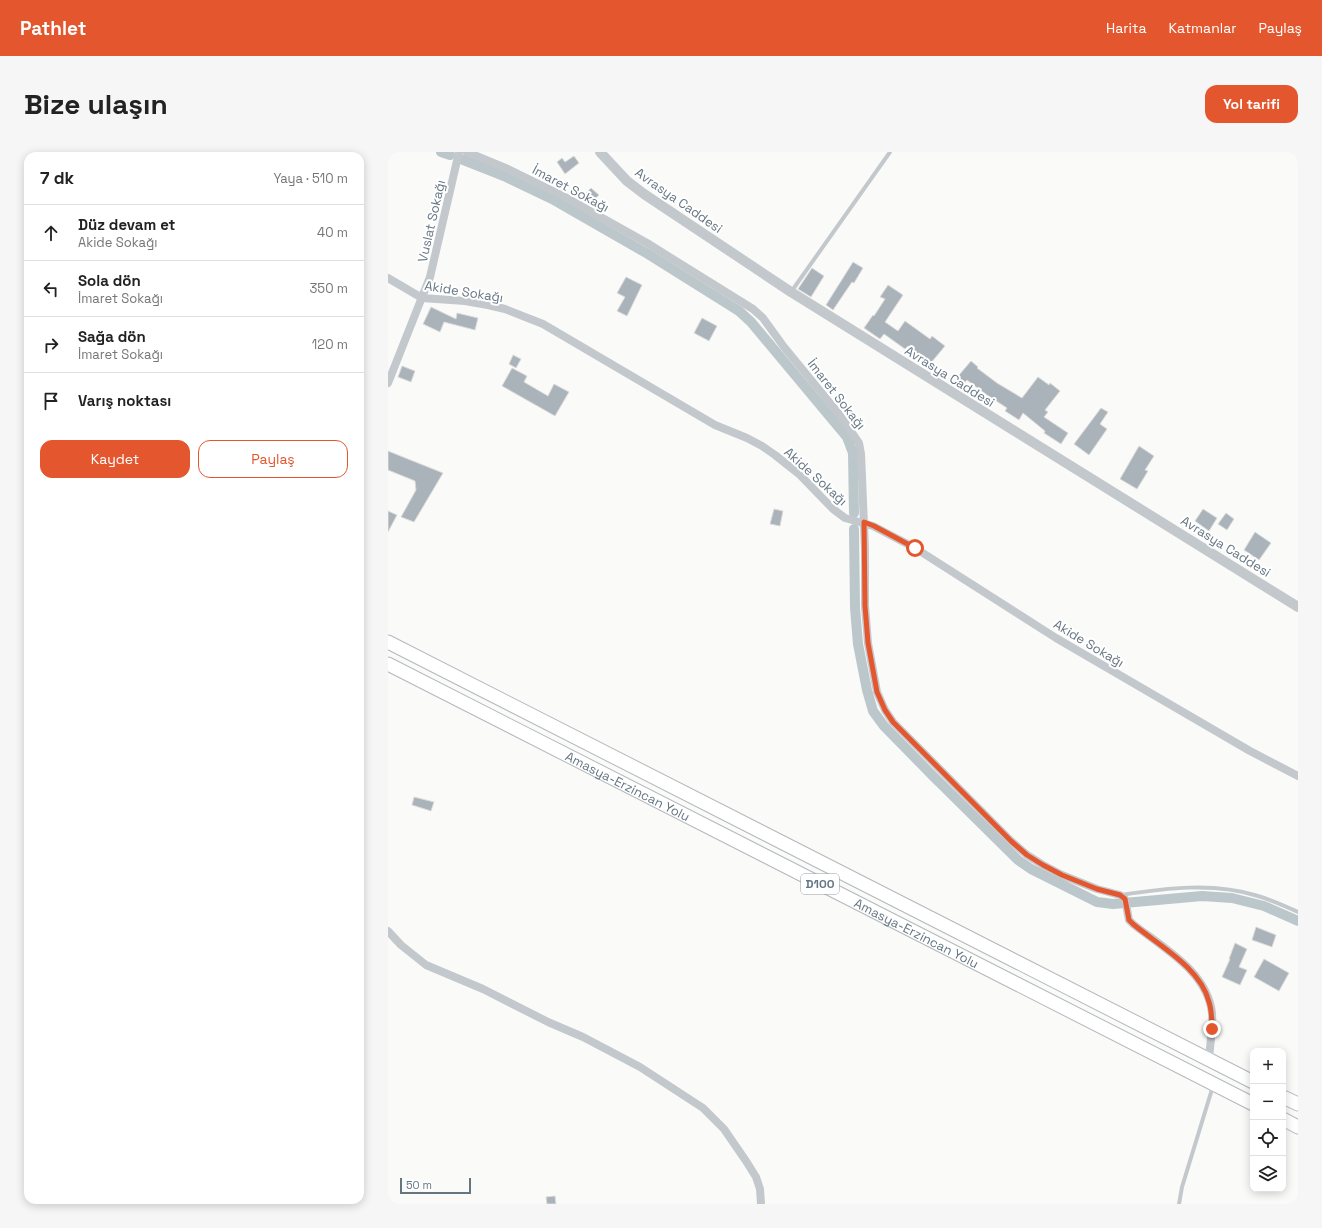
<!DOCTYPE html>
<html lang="tr">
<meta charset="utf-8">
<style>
:root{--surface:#fff;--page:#f6f6f6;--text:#222;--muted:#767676;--line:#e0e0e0;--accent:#e4572e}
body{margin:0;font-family:"Space Grotesk",sans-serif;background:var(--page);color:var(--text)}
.controls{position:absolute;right:12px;bottom:12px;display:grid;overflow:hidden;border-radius:8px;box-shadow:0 2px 10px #0003}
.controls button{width:36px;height:36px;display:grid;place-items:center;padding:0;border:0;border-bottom:1px solid var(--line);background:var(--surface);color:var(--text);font:20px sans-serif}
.scale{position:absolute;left:12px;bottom:10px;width:71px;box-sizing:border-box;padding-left:4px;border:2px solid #657683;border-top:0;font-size:11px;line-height:14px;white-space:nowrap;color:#657683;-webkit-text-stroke:3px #fff;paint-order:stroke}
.stop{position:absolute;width:12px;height:12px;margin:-9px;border:3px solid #e4572e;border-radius:50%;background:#fff}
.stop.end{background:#e4572e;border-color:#fff;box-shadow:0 1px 4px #0008}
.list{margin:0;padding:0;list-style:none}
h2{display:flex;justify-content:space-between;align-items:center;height:52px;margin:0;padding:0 16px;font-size:17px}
h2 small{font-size:13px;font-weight:400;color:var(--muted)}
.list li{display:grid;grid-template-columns:26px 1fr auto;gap:12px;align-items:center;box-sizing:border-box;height:56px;padding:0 16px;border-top:1px solid var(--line)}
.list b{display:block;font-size:15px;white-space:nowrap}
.list p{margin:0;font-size:13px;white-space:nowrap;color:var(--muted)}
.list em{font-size:13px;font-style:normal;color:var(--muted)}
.actions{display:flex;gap:8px;padding:12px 16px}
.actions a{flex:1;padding:9px 0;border:1px solid var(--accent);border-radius:12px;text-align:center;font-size:14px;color:var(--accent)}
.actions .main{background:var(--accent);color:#fff}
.icon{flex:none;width:22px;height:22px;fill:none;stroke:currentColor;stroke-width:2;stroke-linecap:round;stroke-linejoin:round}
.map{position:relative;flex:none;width:910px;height:1052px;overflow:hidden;border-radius:12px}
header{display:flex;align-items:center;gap:24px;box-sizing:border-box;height:56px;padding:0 20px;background:var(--accent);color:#fff}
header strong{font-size:19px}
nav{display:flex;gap:22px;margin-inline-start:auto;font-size:14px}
.intro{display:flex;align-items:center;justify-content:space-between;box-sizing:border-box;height:96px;padding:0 24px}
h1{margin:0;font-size:28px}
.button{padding:10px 18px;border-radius:12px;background:var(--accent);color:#fff;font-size:14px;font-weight:700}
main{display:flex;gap:24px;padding:0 24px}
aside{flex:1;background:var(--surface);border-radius:12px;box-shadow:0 2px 10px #0003}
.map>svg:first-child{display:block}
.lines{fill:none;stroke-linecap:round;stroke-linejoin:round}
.canal{stroke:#bbc7cb;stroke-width:10}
.building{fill:#aab3b9;stroke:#dcdcda}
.trunk-casing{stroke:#b4b9bd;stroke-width:15}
.service{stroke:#c3c8cc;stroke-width:4}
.minor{stroke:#c3c8cc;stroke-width:8}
.tertiary{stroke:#c3c8cc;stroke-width:10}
.trunk{stroke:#fff;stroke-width:13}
.route{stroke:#e4572e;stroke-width:5}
.labels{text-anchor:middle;stroke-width:4;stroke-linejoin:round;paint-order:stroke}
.shield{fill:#fff;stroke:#939fa8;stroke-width:1}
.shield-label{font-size:12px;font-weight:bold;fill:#657683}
.street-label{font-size:13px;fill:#657683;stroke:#fff}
</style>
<header>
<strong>Pathlet</strong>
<nav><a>Harita</a><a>Katmanlar</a><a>Paylaş</a></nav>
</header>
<div class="intro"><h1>Bize ulaşın</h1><a class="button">Yol tarifi</a></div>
<main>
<aside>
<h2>7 dk<small>Yaya · 510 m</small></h2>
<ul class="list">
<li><svg class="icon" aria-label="ahead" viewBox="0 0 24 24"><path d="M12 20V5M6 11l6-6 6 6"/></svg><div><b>Düz devam et</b><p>Akide Sokağı</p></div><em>40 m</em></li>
<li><svg class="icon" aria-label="left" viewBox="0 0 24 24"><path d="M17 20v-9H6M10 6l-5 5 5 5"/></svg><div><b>Sola dön</b><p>İmaret Sokağı</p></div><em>350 m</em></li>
<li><svg class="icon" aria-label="right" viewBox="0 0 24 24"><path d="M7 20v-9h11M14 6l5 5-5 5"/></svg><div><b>Sağa dön</b><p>İmaret Sokağı</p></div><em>120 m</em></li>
<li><svg class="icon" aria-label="arrive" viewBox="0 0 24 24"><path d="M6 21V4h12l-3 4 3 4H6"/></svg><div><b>Varış noktası</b></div></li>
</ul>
<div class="actions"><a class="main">Kaydet</a><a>Paylaş</a></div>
</aside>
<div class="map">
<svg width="910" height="1052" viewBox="0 0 910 1052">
<rect width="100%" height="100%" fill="#fafaf8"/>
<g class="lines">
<path class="canal" d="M53,0L62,3
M73,7L116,24L164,47L260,102L351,159L363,170L459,285L465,301L466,361
M466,377L467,456L470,492L479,538L485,559L496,574L545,624L630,708L643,717L709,750L725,752L814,744L844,746L876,754L910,769"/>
</g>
<path class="building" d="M186,4L191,11L177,22L169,10L174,6L177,10Z
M203,36L211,43L205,49L197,42Z
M465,110L475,116L466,131L464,130L445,158L438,153Z
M424,116L436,124L423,145L410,137Z
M238,125L254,133L239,164L229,159L237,145L229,141Z
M500,133L515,143L497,170L510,179L517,169L542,187L544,184L557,194L542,212L520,194L517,197L496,182L492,187L476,176L485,163L486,164L497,147L492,145Z
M43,155L68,167L69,161L90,166L87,178L56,170L52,180L35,172Z
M314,166L329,174L321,189L306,181Z
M125,203L133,207L128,216L121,212Z
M583,209L590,215L589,216L609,231L634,246L650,225L661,233L662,231L672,239L657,258L660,260L656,265L680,281L673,292L656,281L657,279L635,261L631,268L617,259L619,256L599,243L579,228L573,235L566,229Z
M14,214L27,219L23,230L10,225Z
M124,216L139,224L136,230L160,244L166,232L181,240L167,264L114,234Z
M713,256L720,260L712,272L719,277L701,303L686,292Z
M751,294L766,304L757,318L760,319L749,337L732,327Z
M0,299L55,321L26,370L13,365L28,338L27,329L0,318Z
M386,357L395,359L392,374L382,372Z
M815,357L829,366L821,379L807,369Z
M0,359L9,363L0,380Z
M838,361L846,367L839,378L830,372Z
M867,380L883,391L871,408L856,398Z
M26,645L46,650L43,659L24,653Z
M868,775L888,783L884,795L864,788Z
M847,791L859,797L851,815L859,818L852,833L834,825L842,807H841Z
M876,807L901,821L891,839L866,825Z
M167,1044L168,1052H159L158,1045Z"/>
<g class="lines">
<defs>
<g id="trunk">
<path d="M0,490L865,930"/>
<path id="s1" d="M0,512L865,952"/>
<path d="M895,945L910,952"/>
<path d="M895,967L910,975"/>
</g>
</defs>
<use href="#trunk" class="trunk-casing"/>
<path class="service" d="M403,140L502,0
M733,743C778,736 826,730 870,744C884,748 897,754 910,760
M791,1052L794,1035L825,934"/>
<path class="minor" d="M79,0L120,17L177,45L259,91L365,157L375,166L396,195L451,262L471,291L473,302L477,397V454L480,491L489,540L497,558L505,570L623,689L639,703L655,713L674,723L709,737L732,743L737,747L741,768L745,772C775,796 819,819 824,861C825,877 822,892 821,907
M0,126L34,146L77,149L100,153L117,157L155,172L327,273L359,286L374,294L387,303L411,322L445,357L457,366L485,374L527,396L668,486L862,599L910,624
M0,231L42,125L71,0
M0,779L13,793L38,813L95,837L160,870L195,885L252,915L315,956L336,977L358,1009L368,1025L372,1037L373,1052"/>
<path class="tertiary" d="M212,0L239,29L256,42L403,140L910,455"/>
<use href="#trunk" class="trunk"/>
</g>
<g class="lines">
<path class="route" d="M527,396L486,374L476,370L477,454L480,491L489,540L497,558L505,570L623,689L639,703L655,713L674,723L709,737L732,743L737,747L741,768L745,772C770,793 813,816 821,850C824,859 824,868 824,877"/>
</g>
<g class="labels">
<rect class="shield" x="413" y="722" width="38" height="20" rx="3"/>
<g class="shield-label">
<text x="432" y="736">D100</text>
</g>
<g class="street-label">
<text transform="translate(183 36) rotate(28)" y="5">İmaret Sokağı</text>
<text transform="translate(291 48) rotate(35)" y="5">Avrasya Caddesi</text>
<text transform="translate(43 69) rotate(-77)" y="5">Vuslat Sokağı</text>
<text transform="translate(76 139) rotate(9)" y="5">Akide Sokağı</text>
<text transform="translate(562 224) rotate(32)" y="5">Avrasya Caddesi</text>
<text transform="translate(449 242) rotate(52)" y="5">İmaret Sokağı</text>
<text transform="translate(428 324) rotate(42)" y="5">Akide Sokağı</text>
<text transform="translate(838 394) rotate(32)" y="5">Avrasya Caddesi</text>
<text transform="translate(701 491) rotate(31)" y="5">Akide Sokağı</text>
<text dy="5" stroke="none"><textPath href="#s1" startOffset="269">Amasya-Erzincan Yolu</textPath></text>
<text dy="5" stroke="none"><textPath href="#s1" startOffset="593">Amasya-Erzincan Yolu</textPath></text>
</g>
</g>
</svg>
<div class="controls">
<button>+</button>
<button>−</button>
<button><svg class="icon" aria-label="locate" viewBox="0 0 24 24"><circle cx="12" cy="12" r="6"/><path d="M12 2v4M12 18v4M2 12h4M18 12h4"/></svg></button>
<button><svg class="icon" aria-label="layers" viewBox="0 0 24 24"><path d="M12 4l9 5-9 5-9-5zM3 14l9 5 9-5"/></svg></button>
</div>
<div class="scale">50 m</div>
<div class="stop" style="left:527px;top:396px"></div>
<div class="stop end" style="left:824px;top:877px"></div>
</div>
</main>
